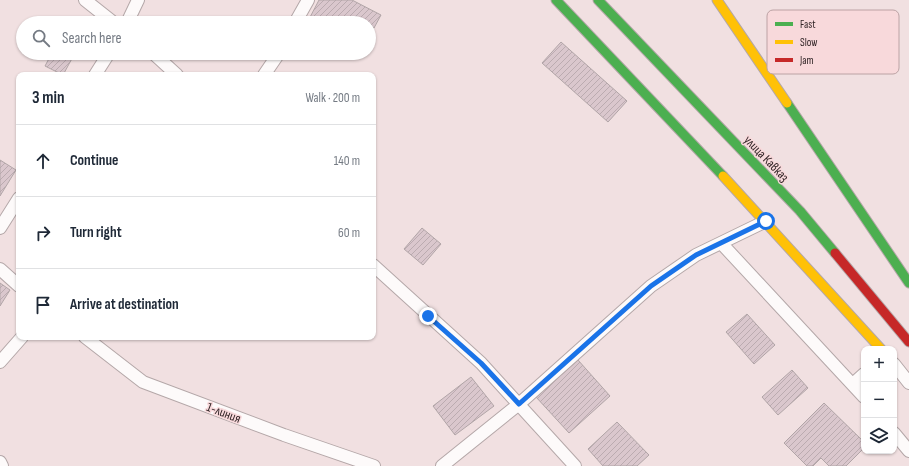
<!DOCTYPE html>
<meta charset="utf-8">
<style>
:root{--surface:#fff;--page:#f2f2f3;--text:#1f2937;--muted:#747a83;--line:#e0e1e3}
body{margin:0;font-family:"Sofia Sans Condensed",sans-serif;background:var(--page);color:var(--text)}
.controls{position:absolute;right:12px;bottom:12px;display:grid;overflow:hidden;border-radius:8px;box-shadow:0 1px 3px #0004}
.controls button{width:36px;height:36px;display:grid;place-items:center;padding:0;border:0;border-bottom:1px solid var(--line);background:var(--surface);color:var(--text);font:20px sans-serif}
.stop{position:absolute;width:12px;height:12px;margin:-9px;border:3px solid #1a73e8;border-radius:50%;background:#fff}
.stop.end{background:#1a73e8;border-color:#fff;box-shadow:0 1px 4px #0008}
.list{margin:0;padding:0;list-style:none}
h2{display:flex;justify-content:space-between;align-items:center;height:52px;margin:0;padding:0 16px;font-size:17px}
h2 small{font-size:13px;font-weight:400;color:var(--muted)}
.list li{display:grid;grid-template-columns:26px 1fr auto;gap:12px;align-items:center;box-sizing:border-box;height:72px;padding:0 16px;border-top:1px solid var(--line)}
.list b{display:block;font-size:15px;white-space:nowrap}
.list em{font-size:13px;font-style:normal;color:var(--muted)}
.icon{flex:none;width:22px;height:22px;fill:none;stroke:currentColor;stroke-width:2;stroke-linecap:round;stroke-linejoin:round}
.map{position:relative;flex:none;width:909px;height:466px;overflow:hidden}
.search{position:absolute;background:var(--surface);box-shadow:0 1px 3px #0004;left:16px;top:16px;width:360px;height:44px;display:flex;align-items:center;gap:10px;box-sizing:border-box;padding:0 14px;border-radius:22px;color:var(--muted);font-size:15px}
.panel{position:absolute;background:var(--surface);box-shadow:0 1px 3px #0004;left:16px;top:72px;width:360px;height:268px;border-radius:8px}
.map>svg:first-child{display:block}
.building{fill:url(#building-hatch);stroke:#b1a5a7}
.lines{fill:none;stroke-linecap:round;stroke-linejoin:round}
.street-casing{stroke:#b4a7a8;stroke-width:14}
.fast-casing{stroke:#b4a7a8;stroke-width:11}
.slow-casing{stroke:#b4a7a8;stroke-width:11}
.jam-casing{stroke:#b4a7a8;stroke-width:11}
.street{stroke:#fdfafa;stroke-width:12}
.fast{stroke:#4caf50;stroke-width:9}
.slow{stroke:#ffc107;stroke-width:9}
.jam{stroke:#c62828;stroke-width:9}
.route{stroke:#1a73e8;stroke-width:5}
.labels{text-anchor:middle;stroke-width:3;stroke-linejoin:round;paint-order:stroke}
.street-label{font-size:13px;fill:#2f2325;stroke:#f8d9db}
.key{fill:#f8d9db;stroke:#bca2a4;stroke-width:1}
.key-label{font-size:11px;fill:#2f2325}
</style>
<div class="map">
<svg width="909" height="466" viewBox="0 0 909 466">
<defs>
<pattern id="building-hatch" width="6" height="6" patternUnits="userSpaceOnUse"><rect width="6" height="6" fill="#dac7cd"/><path d="M-1 1l2-2M0 6l6-6M5 7l2-2" fill="none" stroke="#bbabb0"/></pattern>
</defs>
<rect width="100%" height="100%" fill="#f1e0e1"/>
<path class="building" d="M319,0H352L381,15L374,28L371,26L369,29V23H307Z
M561,42L627,101L608,122L542,63Z
M52,53H75L63,75L45,66Z
M0,160L16,170L0,196Z
M422,228L441,244L423,265L404,249Z
M0,283L10,290L0,306Z
M747,314L775,345L754,364L726,332Z
M578,360L610,396L569,433L536,397Z
M792,370L808,388L778,415L762,397Z
M471,377L494,406L455,435L433,406Z
M824,403L864,442V448L846,466H829L821,458L813,466H807L784,443Z
M617,422L649,455L637,466H603L588,449Z"/>
<g class="lines">
<defs>
<path id="street" d="M85,0L114,23
M127,23L138,0
M295,23L308,0
M153,53L177,75
M95,75L109,53
M264,75L279,53
M0,228L19,198
M722,244L864,397
M373,265L481,363L575,466
M0,269L19,286
M85,337L143,382L284,435L374,466
M0,362L22,337
M894,364L909,383
M853,384L864,374
M894,433L909,451
M0,462L2,466
M442,466L519,404L651,286L696,255L766,221"/>
<path id="fast" d="M556,0L723,176
M598,0L800,211L835,253
M787,103L909,283"/>
<path id="slow" d="M717,0L787,103
M723,176L881,349"/>
<path id="jam" d="M835,253L909,342"/>
</defs>
<use href="#street" class="street-casing"/>
<use href="#fast" class="fast-casing"/>
<use href="#slow" class="slow-casing"/>
<use href="#jam" class="jam-casing"/>
<use href="#street" class="street"/>
<use href="#fast" class="fast"/>
<use href="#slow" class="slow"/>
<use href="#jam" class="jam"/>
</g>
<g class="lines">
<path class="route" d="M428,316L481,363L519,404L651,286L696,255L766,221"/>
</g>
<g class="labels">
<g class="street-label">
<text transform="translate(767 158) rotate(46)" y="5">улица Кавказ</text>
<text transform="translate(224 412) rotate(21)" y="5">1-линия</text>
</g>
</g>
<rect x="767" y="10" width="132" height="64" rx="6" class="key"/>
<rect x="775" y="22" width="18" height="4" fill="#4caf50"/>
<rect x="775" y="40" width="18" height="4" fill="#ffc107"/>
<rect x="775" y="58" width="18" height="4" fill="#c62828"/>
<g class="key-label">
<text x="800" y="28">Fast</text>
<text x="800" y="46">Slow</text>
<text x="800" y="64">Jam</text>
</g>
</svg>
<div class="controls">
<button>+</button>
<button>−</button>
<button><svg class="icon" aria-label="layers" viewBox="0 0 24 24"><path d="M12 4l9 5-9 5-9-5zM3 14l9 5 9-5"/></svg></button>
</div>
<div class="stop" style="left:766px;top:221px"></div>
<div class="stop end" style="left:428px;top:316px"></div>
<div class="search"><svg class="icon" aria-label="search" viewBox="0 0 24 24"><circle cx="10" cy="10" r="6"/><path d="M15 15l6 6"/></svg>Search here</div>
<section class="panel">
<h2>3 min<small>Walk · 200 m</small></h2>
<ul class="list">
<li><svg class="icon" aria-label="ahead" viewBox="0 0 24 24"><path d="M12 20V5M6 11l6-6 6 6"/></svg><div><b>Continue</b></div><em>140 m</em></li>
<li><svg class="icon" aria-label="right" viewBox="0 0 24 24"><path d="M7 20v-9h11M14 6l5 5-5 5"/></svg><div><b>Turn right</b></div><em>60 m</em></li>
<li><svg class="icon" aria-label="arrive" viewBox="0 0 24 24"><path d="M6 21V4h12l-3 4 3 4H6"/></svg><div><b>Arrive at destination</b></div></li>
</ul>
</section>
</div>
